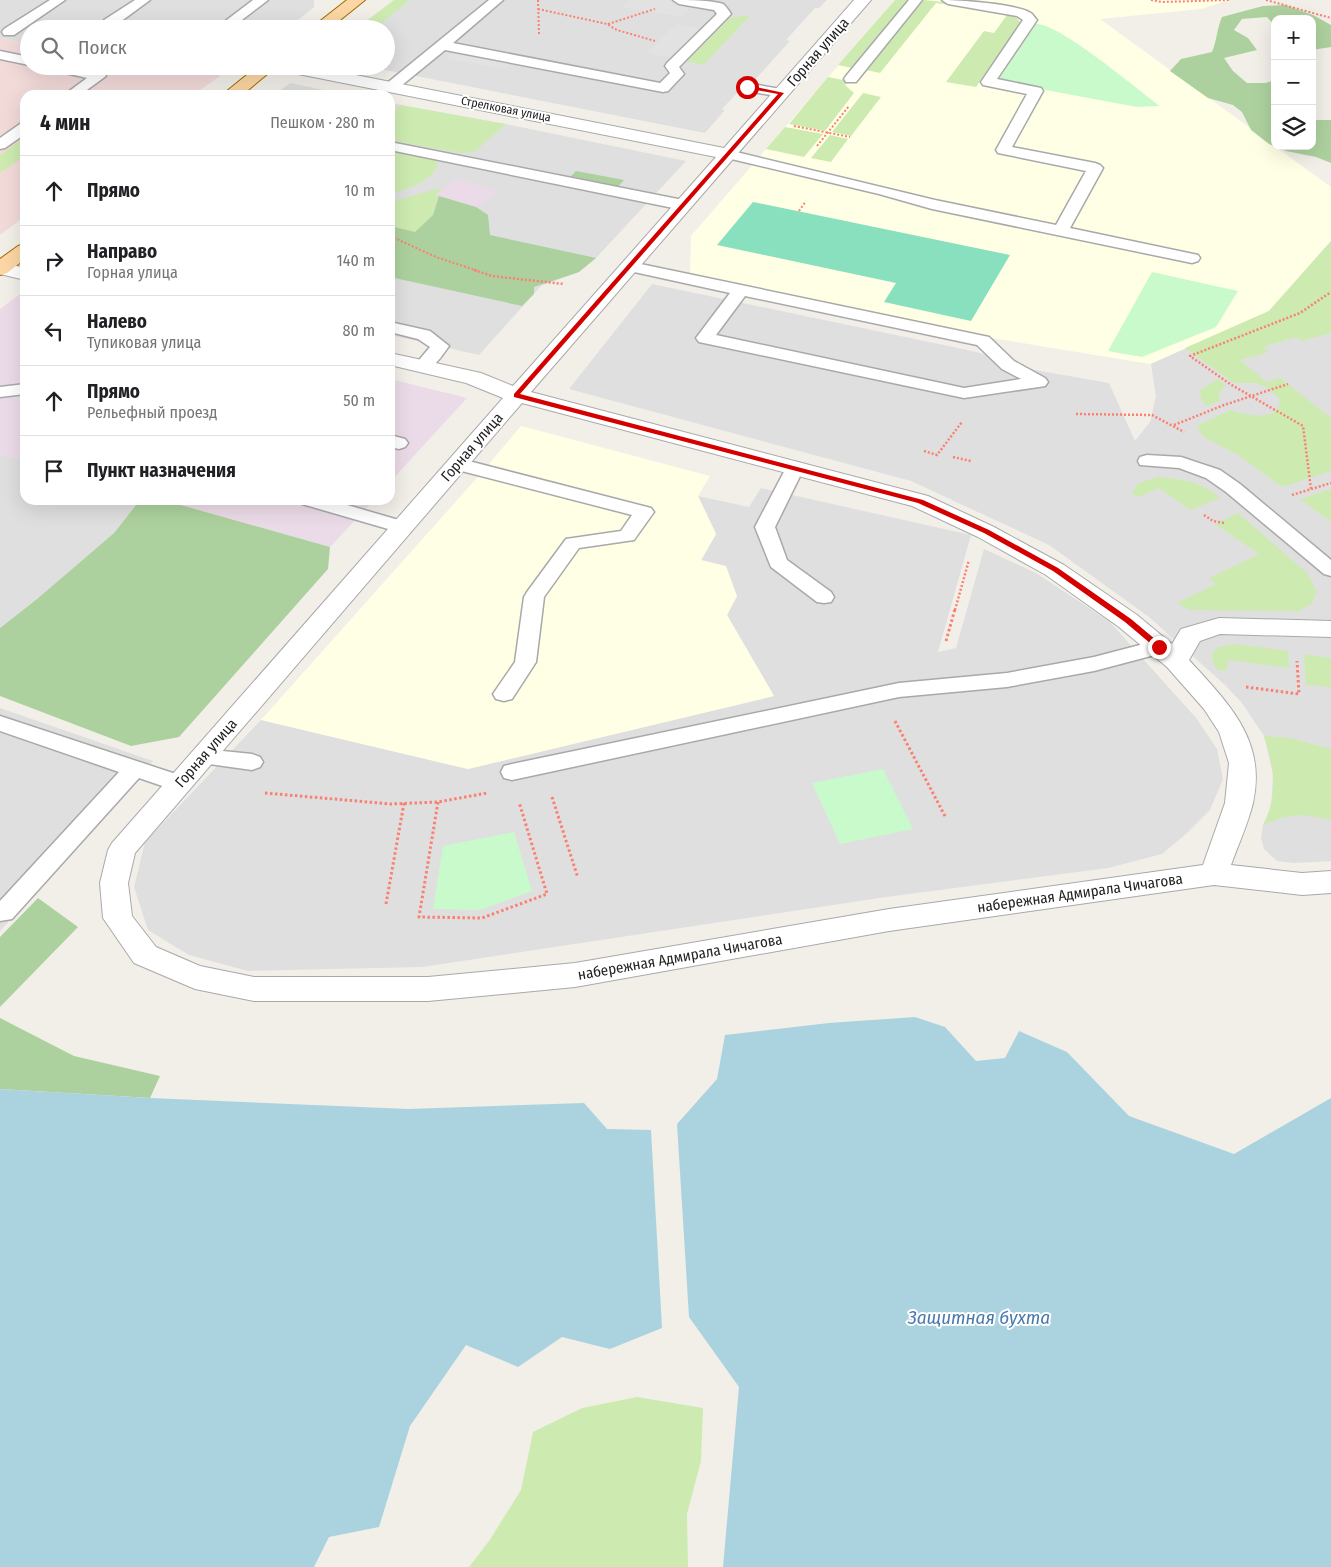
<!DOCTYPE html>
<html lang="ru">
<meta charset="utf-8">
<style>
:root{--surface:#fff;--page:#f2f2f2;--text:#202124;--muted:#757577;--line:#e0e0e0}
body{margin:0;font-family:"Fira Sans Condensed",sans-serif;background:var(--page);color:var(--text)}
.controls{position:absolute;right:15px;top:15px;display:grid;overflow:hidden;border-radius:10px;box-shadow:0 5px 20px #0002}
.controls button{width:45px;height:45px;display:grid;place-items:center;padding:0;border:0;border-bottom:1px solid var(--line);background:var(--surface);color:var(--text);font:25px sans-serif}
.stop{position:absolute;width:15px;height:15px;margin:-11px;border:4px solid #d40000;border-radius:50%;background:#fff}
.stop.end{background:#d40000;border-color:#fff;box-shadow:0 1px 5px #0008}
.list{margin:0;padding:0;list-style:none}
h2{display:flex;justify-content:space-between;align-items:center;height:65px;margin:0;padding:0 20px;font-size:21px}
h2 small{font-size:16px;font-weight:400;color:var(--muted)}
.list li{display:grid;grid-template-columns:32px 1fr auto;gap:15px;align-items:center;box-sizing:border-box;height:70px;padding:0 20px;border-top:1px solid var(--line)}
.list b{display:block;font-size:19px;white-space:nowrap}
.list p{margin:0;font-size:16px;white-space:nowrap;color:var(--muted)}
.list em{font-size:16px;font-style:normal;color:var(--muted)}
.icon{flex:none;width:28px;height:28px;fill:none;stroke:currentColor;stroke-width:2;stroke-linecap:round;stroke-linejoin:round}
.map{position:relative;flex:none;width:1331px;height:1567px;overflow:hidden}
.search{position:absolute;background:var(--surface);box-shadow:0 5px 20px #0002;left:20px;top:20px;width:375px;height:55px;display:flex;align-items:center;gap:12px;box-sizing:border-box;padding:0 18px;border-radius:28px;color:var(--muted);font-size:19px}
.panel{position:absolute;background:var(--surface);box-shadow:0 5px 20px #0002;left:20px;top:90px;width:375px;height:415px;border-radius:15px}
.map>svg:first-child{display:block}
.residential{fill:#e0dfdf}
.commercial{fill:#f2dad9}
.industrial{fill:#ebdbe8}
.education{fill:#ffffe5}
.grass{fill:#cdebb0}
.forest{fill:#add19e}
.park{fill:#c8facc}
.pitch{fill:#88e0be}
.parking{fill:#e2e2e2}
.water{fill:#aad3df}
.lines{fill:none;stroke-linecap:round;stroke-linejoin:round}
.service-casing{stroke:#a9a9a9;stroke-width:3}
.minor-casing{stroke:#a9a9a9;stroke-width:2}
.primary-casing{stroke:#a06b00;stroke-width:2}
.path-far2{stroke:#fa8072;stroke-width:2;stroke-dasharray:2 2;stroke-linecap:butt}
.path-far1{stroke:#fa8072;stroke-width:2.5;stroke-dasharray:2 2;stroke-linecap:butt}
.path{stroke:#fa8072;stroke-width:3;stroke-dasharray:2.5 2.5;stroke-linecap:butt}
.service{fill:#fff;fill-rule:evenodd}
.minor{fill:#fff;fill-rule:evenodd}
.primary{fill:#fcd6a4;fill-rule:evenodd}
.route{fill:#d40000}
.labels{text-anchor:middle;stroke-width:4;stroke-linejoin:round;paint-order:stroke}
.far-street-label{font-size:12px;fill:#222;stroke:#fff}
.street-label{font-size:15px;fill:#222;stroke:#fff}
.near-water-label{font-size:19px;font-style:italic;fill:#4a7aab;stroke:#fff}
</style>
<div class="map">
<svg width="1331" height="1567" viewBox="0 0 1331 1567">
<rect width="100%" height="100%" fill="#f2efe9"/>
<path class="residential" d="M0,0H314V7L287,29H29V44L0,38Z
M394,0H827L819,8H815L786,40L790,41L742,94L737,93L722,109L725,110L705,133L365,66H386V29H356Z
M290,83L348,95H274Z
M390,103L506,124L686,161L596,258L579,272L541,286L479,355L390,335Z
M1331,241V861L1294,863L1277,861L1264,849L1261,838L1263,825L1271,808L1273,774L1264,736L1242,703L1225,685L1149,617L1049,545L911,481L569,389L652,284L977,352L1029,369L1109,383L1135,441L1150,422L1156,396L1151,364L1269,311Z
M0,454L25,461V500H140L114,533L37,599L0,628Z
M761,488L971,535L938,652L956,648L984,549L1036,573L1109,621L1197,719L1217,749L1223,779L1210,810L1186,834L1162,854L1108,868L886,897L422,967L248,971L189,955L148,930L134,887L145,842L261,720L468,769L774,696L727,615L737,596L701,561L716,534L698,496L749,507Z
M0,708L153,761L0,931Z"/>
<path class="commercial" d="M0,38L29,44V66H215L220,76L193,95H25V216L0,235Z"/>
<path class="industrial" d="M457,179L498,191L476,207L435,195Z
M25,293V461L0,454V309L19,295Z
M390,379L467,398L390,482Z
M163,500H374L330,547Z"/>
<path class="education" d="M895,0H1229L1201,9L1100,19L1331,187V241L1269,311L1150,364L986,337L690,274L691,236Z
M521,426L710,476L698,496L716,534L701,560L726,566L737,596L727,615L774,696L468,769L261,720L484,470Z"/>
<path class="grass" d="M394,0H410L374,29H356Z
M895,0H910L852,68L838,65Z
M924,0L952,3L950,5L936,3L880,73L866,70Z
M751,15L703,65L686,61L730,18Z
M1007,15L1016,17L1021,23L976,87L946,82L984,31L994,33Z
M828,77L848,81L845,85L854,93L825,131L789,124Z
M863,93L881,97L851,136L832,132Z
M401,105L493,122L506,124L474,152L460,153L390,140V115Z
M785,127L823,134L804,157L766,149Z
M830,135L848,139L831,162L811,158Z
M25,137V156L0,173V155Z
M394,152L436,159L438,165C431,181 407,190 390,194V154Z
M437,189L442,190L435,195L439,196L433,215L414,233L390,226V202Z
M1331,241V333L1301,341L1296,337L1263,347L1269,352L1240,360L1267,382L1280,378L1331,418V471L1282,487L1238,455L1204,437L1199,430L1198,425L1231,410C1245,415 1281,423 1280,399L1267,387L1256,383H1234L1185,348L1269,311Z
M1218,379L1226,385L1219,393L1220,401L1206,406L1201,399L1200,390Z
M1159,477C1186,480 1198,480 1220,498L1190,510L1159,488L1138,497L1132,493L1138,483Z
M1331,489V522L1300,499Z
M1238,513L1307,573L1317,592L1312,603L1299,611L1189,610L1177,603L1216,584L1209,578L1259,554L1215,524Z
M1235,644L1288,651L1289,668L1228,660L1227,671L1217,670L1212,661L1213,651L1219,647Z
M1304,654L1331,658V687L1306,685Z
M1264,736L1290,738L1331,749V820C1300,813 1292,813 1263,825C1279,794 1274,768 1264,736Z
M637,1397L703,1408L701,1461L687,1514L688,1567H469L489,1541L521,1490L533,1432L582,1408Z"/>
<path class="forest" d="M1285,5L1313,15L1331,25V47L1312,50V19H1275V26L1267,17L1242,19L1234,30L1248,38L1257,50L1224,58L1233,71L1247,83H1265L1275,80V146H1312V120H1331V163L1316,157L1286,151L1269,144L1251,130L1242,112L1233,105L1208,98L1170,71L1181,59L1212,52C1217,40 1217,28 1222,17L1263,6Z
M576,171L624,180L617,188L569,178Z
M439,196L476,207L488,215L490,235L596,258L579,272L534,287V294L522,306L390,277V226L415,232L433,215Z
M140,500H163L330,547L328,569L179,737L131,746L0,696V628L37,599L114,533Z
M38,898L78,927L0,1007V937Z
M0,1018L74,1056L160,1076L150,1098L0,1089Z"/>
<path class="park" d="M1036,24C1058,22 1138,90 1160,106L1137,107L1008,83L999,79Z
M1152,272L1238,291L1216,327L1142,357L1108,351Z
M883,769L913,829L840,844L812,783Z
M514,832L532,891L480,910L433,909L443,846Z"/>
<path class="pitch" d="M753,202L1010,255L971,321L884,302L896,283L717,245Z"/>
<path class="parking" d="M629,0H697L681,17L622,7Z
M676,24L708,30L679,59L647,53Z
M457,48L515,60L504,69L445,58Z"/>
<path class="water" d="M915,1017L945,1027L976,1061L1005,1058L1019,1031L1067,1052L1129,1116L1234,1154L1331,1098V1567H723L739,1387L689,1317L677,1124L717,1079L725,1035L829,1023Z
M0,1089L150,1098L408,1109L584,1103L607,1129L651,1130L662,1328L610,1349L562,1337L518,1367L466,1345L410,1426L379,1527L329,1537L314,1567H0Z"/>
<g class="lines">
<defs>
<path id="service" d="M50,0H65L14,35H4L2,32L4,29Z
M135,0H150L116,25V29H102L104,20Z
M253,0H268L230,29H215Z
M489,0H503L453,43L660,83L670,73L665,66L667,63L717,14L714,10L679,4L673,0C685,0 712,0 723,4C726,6 729,11 731,14L679,67L684,74L668,91L663,92L445,50L396,90H386L384,87L386,84Z
M909,0H922L856,82H846L844,79L846,76Z
M942,0C958,0 1020,4 1032,14C1032,14 1036,19 1037,20L997,79L1041,88L1043,91L1012,147L1095,163L1100,165L1103,168L1070,228L1198,255L1200,258L1198,261L1192,263L932,209L879,194L723,157L721,154L723,151L728,150L935,200L1056,225L1086,171L998,153L996,150L1027,94L983,85L981,82L1023,20L1017,16L948,4Z
M0,51L29,57V65L0,59Z
M46,66H73L104,73L106,76L80,95H64L87,78L48,69Z
M747,83L786,90L788,93L786,96L781,97L742,90L740,87L742,84Z
M25,123V134L5,148L0,149V138L20,124Z
M390,142L683,200L688,202L691,205L688,208L683,210L390,150Z
M631,262L989,337L1014,361L1045,378L1048,382L1045,386L1039,387L964,398L699,342L696,338L730,293L625,270L623,267L625,264ZM745,296L977,345L1002,369L1021,379L964,388L716,335Z
M390,322L430,331L449,346C441,357 432,373 417,370L414,366L430,347L418,339L390,332Z
M25,384V394L0,397V387Z
M390,435L405,439L408,443L405,447L399,449L390,447Z
M1147,455L1181,457L1220,470L1240,484L1331,560V576L1324,574L1226,492L1206,478L1179,468L1140,465L1138,461L1140,457Z
M457,458L651,508L654,512L634,540L579,548L544,597L536,662L512,699L504,701L496,699L493,694L515,662L524,597L527,592L566,539L621,531L632,515L450,468L448,464L450,460Z
M795,462L802,464L804,468L775,527L787,560L831,592L834,597L831,602L824,603L817,602L771,567L755,527L786,468L788,464Z
M299,500H330L409,523L412,527L409,531L402,533L302,504Z
M1159,640L1166,642L1169,647L1166,652L1094,671L1007,687L899,697L512,780L504,778L501,772L504,766L512,764L899,683L1007,673L1094,657Z
M0,716L188,778L191,784L188,790L180,792L139,778L12,919L0,921V901L119,772L0,731Z
M203,749L252,754L260,757L263,762L260,767L252,770L195,762L192,757L195,752Z"/>
<path id="minor" d="M854,0H871L531,392L928,496L994,527L1064,565L1137,615L1172,644L1181,629L1219,618L1331,621V637L1220,634L1200,641L1189,660C1228,703 1267,740 1253,803C1248,824 1238,845 1231,865L1302,873L1331,871V893L1302,895L1214,885L889,931L575,987L428,1001H254L195,989L134,963L103,918L100,883L108,850L112,843L503,398L466,383L390,365V353L481,373L513,386L716,157L283,71L277,70L275,66H310L724,148ZM522,403L912,506L978,537L1046,575L1119,627L1167,667L1204,709L1219,732L1229,763L1225,803L1203,865L889,909L575,963L428,977H254L200,966L156,947L132,916L128,883L135,853Z
M0,262L25,268V280L0,274Z"/>
<path id="primary" d="M347,0H365L329,29H310Z
M258,66H277L242,95H222Z
M25,244V259L7,273L0,275V259L18,246Z"/>
</defs>
<use href="#service" class="service-casing"/>
<use href="#minor" class="minor-casing"/>
<use href="#primary" class="primary-casing"/>
<path class="path-far2" d="M538,0L539,34
M1151,0L1162,2L1229,0
M1266,0L1331,18
M538,9L607,24L617,30L655,41
M608,24L655,9
M794,126L850,137
M817,146L849,106
M799,211L806,201
M390,236L436,257L478,271"/>
<path class="path-far1" d="M474,270L492,276L564,284
M1076,414L1152,415L1184,432
M1174,425L1224,405L1288,384
M924,451L937,455L962,422
M953,457L971,461
M1311,489L1303,426L1230,384L1190,356L1300,313L1331,292
M1292,495L1331,483
M1204,515L1213,521L1224,523
M955,610L969,560"/>
<path class="path" d="M946,641L955,609
M1246,687L1299,694L1297,661
M895,721L946,818
M265,793L391,804L438,802L487,793
M552,797L578,878
M438,802L419,917L482,918L547,894L519,802
M386,904L404,803"/>
<use href="#service" class="service"/>
<use href="#minor" class="minor"/>
<use href="#primary" class="primary"/>
</g>
<path class="route" d="M747,85L784,93L520,394L923,500L989,530L1058,568L1131,619L1162,645V649H1157L1125,622L1053,571L984,533L918,503L514,397V394L778,94L746,88Z"/>
<g class="labels">
<g class="far-street-label">
<text transform="translate(506 109) rotate(11)" y="4">Стрелковая улица</text>
</g>
<g class="street-label">
<text transform="translate(818 52) rotate(-49)" y="5">Горная улица</text>
<text transform="translate(472 447) rotate(-49)" y="5">Горная улица</text>
<text transform="translate(206 753) rotate(-49)" y="5">Горная улица</text>
<text transform="translate(1080 893) rotate(-8)" y="5">набережная Адмирала Чичагова</text>
<text transform="translate(680 957) rotate(-10)" y="5">набережная Адмирала Чичагова</text>
</g>
<g class="near-water-label">
<text x="979" y="1324">Защитная бухта</text>
</g>
</g>
</svg>
<div class="controls">
<button>+</button>
<button>−</button>
<button><svg class="icon" aria-label="layers" viewBox="0 0 24 24"><path d="M12 4l9 5-9 5-9-5zM3 14l9 5 9-5"/></svg></button>
</div>
<div class="stop" style="left:747px;top:87px"></div>
<div class="stop end" style="left:1159px;top:647px"></div>
<div class="search"><svg class="icon" aria-label="search" viewBox="0 0 24 24"><circle cx="10" cy="10" r="6"/><path d="M15 15l6 6"/></svg>Поиск</div>
<section class="panel">
<h2>4 мин<small>Пешком · 280 m</small></h2>
<ul class="list">
<li><svg class="icon" aria-label="ahead" viewBox="0 0 24 24"><path d="M12 20V5M6 11l6-6 6 6"/></svg><div><b>Прямо</b></div><em>10 m</em></li>
<li><svg class="icon" aria-label="right" viewBox="0 0 24 24"><path d="M7 20v-9h11M14 6l5 5-5 5"/></svg><div><b>Направо</b><p>Горная улица</p></div><em>140 m</em></li>
<li><svg class="icon" aria-label="left" viewBox="0 0 24 24"><path d="M17 20v-9H6M10 6l-5 5 5 5"/></svg><div><b>Налево</b><p>Тупиковая улица</p></div><em>80 m</em></li>
<li><svg class="icon" aria-label="ahead" viewBox="0 0 24 24"><path d="M12 20V5M6 11l6-6 6 6"/></svg><div><b>Прямо</b><p>Рельефный проезд</p></div><em>50 m</em></li>
<li><svg class="icon" aria-label="arrive" viewBox="0 0 24 24"><path d="M6 21V4h12l-3 4 3 4H6"/></svg><div><b>Пункт назначения</b></div></li>
</ul>
</section>
</div>
